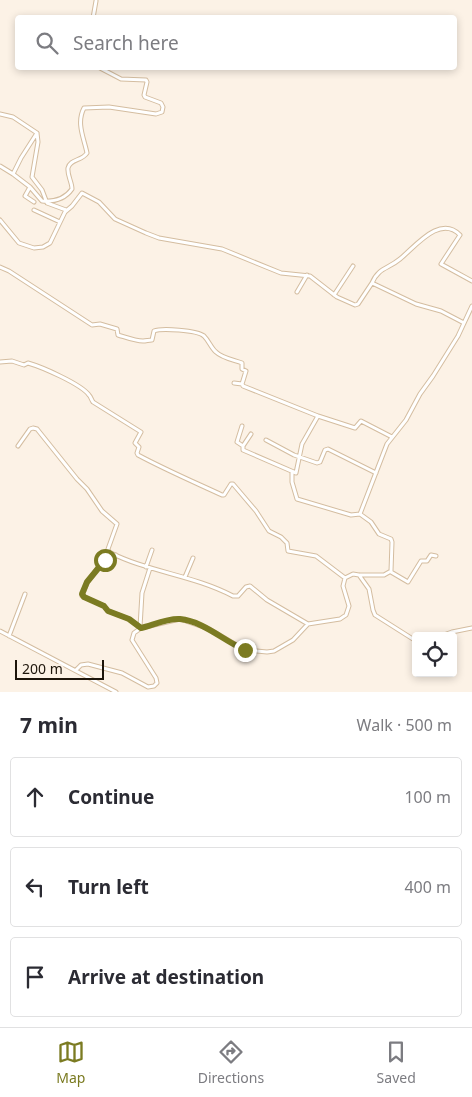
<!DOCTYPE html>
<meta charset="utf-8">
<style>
:root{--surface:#fff;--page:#f7f7f7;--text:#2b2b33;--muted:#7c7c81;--line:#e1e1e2;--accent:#7b7b22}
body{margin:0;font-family:"Noto Sans",sans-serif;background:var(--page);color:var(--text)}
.controls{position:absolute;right:15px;bottom:15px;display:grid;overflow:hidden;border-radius:5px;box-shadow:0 2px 8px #0003}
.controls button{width:45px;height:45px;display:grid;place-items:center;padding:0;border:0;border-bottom:1px solid var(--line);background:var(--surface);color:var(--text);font:25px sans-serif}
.scale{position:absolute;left:15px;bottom:12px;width:89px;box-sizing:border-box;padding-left:5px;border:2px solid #1d150b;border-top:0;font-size:14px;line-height:18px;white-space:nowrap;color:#1d150b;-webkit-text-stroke:4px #fcf2e6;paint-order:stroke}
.stop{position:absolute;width:15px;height:15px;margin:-11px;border:4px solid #7b7b22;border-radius:50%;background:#fff}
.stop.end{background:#7b7b22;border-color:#fff;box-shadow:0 1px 5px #0008}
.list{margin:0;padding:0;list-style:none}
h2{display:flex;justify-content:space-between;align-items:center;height:65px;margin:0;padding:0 20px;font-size:21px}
h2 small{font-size:16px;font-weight:400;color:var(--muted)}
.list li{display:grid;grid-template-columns:32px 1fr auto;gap:15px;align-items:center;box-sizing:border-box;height:80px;margin:0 10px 10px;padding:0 10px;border:1px solid var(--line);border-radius:5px}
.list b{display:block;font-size:19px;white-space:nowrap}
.list em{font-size:16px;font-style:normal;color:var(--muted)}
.icon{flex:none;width:28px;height:28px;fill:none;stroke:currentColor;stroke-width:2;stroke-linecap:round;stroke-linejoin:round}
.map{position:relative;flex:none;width:472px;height:692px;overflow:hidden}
.search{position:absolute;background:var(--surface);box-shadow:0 2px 8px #0003;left:15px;right:15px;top:15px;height:55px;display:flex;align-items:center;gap:12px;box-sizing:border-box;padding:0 18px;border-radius:5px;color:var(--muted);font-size:19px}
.sheet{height:335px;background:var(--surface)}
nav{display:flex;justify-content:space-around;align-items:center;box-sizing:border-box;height:70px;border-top:1px solid var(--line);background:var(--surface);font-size:14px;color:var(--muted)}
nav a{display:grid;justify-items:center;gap:2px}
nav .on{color:var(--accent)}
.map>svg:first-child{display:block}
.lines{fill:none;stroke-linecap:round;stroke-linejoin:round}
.street-casing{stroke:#d4bda0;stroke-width:5}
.street{stroke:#fff;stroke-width:3}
.route{stroke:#7b7b22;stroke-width:6}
</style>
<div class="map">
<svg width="472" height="692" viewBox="0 0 472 692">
<rect width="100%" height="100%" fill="#fcf2e6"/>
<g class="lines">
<defs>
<path id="street" d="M93,18L96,1
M0,114L13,117L37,133L21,158L13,174L30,187L42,201C55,202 65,199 72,189C72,182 67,175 68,168C70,159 82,161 87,153C84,138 76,123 84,108L109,107L156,114L162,112L163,107L161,103L145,97L144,95L147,82L146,80L121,79L100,68
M37,133L38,142L32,177L42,190L47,203L66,210
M0,166L13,174
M30,187L25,196L34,202
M34,210L60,222
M0,220L19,243L34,248L43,247L50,243L65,212L72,206L82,193L99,202L115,219L146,233L159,238L222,249L281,273L310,276L337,297L355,305L358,304L372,283L416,304L441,311L464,323
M0,267L9,271L92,325L100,324L117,329L118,335C125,337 135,341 143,341C146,341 149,340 152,340L154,331C161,328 197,330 204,336C209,341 211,348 216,352C222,358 234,360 242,363V369L246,371L242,384L243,386L318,416L355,428L361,421L392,437
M372,283C378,268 388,269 400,259C415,247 440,214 460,235L441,264L472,281
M297,292L307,275
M334,295L353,266
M0,362L12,361L24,365L28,363C42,367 81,384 89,395C91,397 91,399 93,402L141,432L135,443L139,447L137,453L138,455C166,470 194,482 222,495H224L231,484H233L256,511L269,531L281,537L287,543L288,551L316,556L345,578
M234,383L242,384
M242,426L237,442L243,446V450L296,473L302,444L318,416
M266,440L294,455L317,463L320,462L325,450L328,449L376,473
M18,446L30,429L33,428L37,429L77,479L87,489L102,511L117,524L108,549L109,552C148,572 193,575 233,596H238L246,587L250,586L267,600L308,624
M243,446L251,434
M292,472V482L297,499L351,515L360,514
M116,555L112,561L106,560L102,562L87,583L82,596L104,606L108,611L129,619L141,628
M146,567L152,550
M391,572L408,582L421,561H427L431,555L436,556
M360,575H384L391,571L392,542L391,539L379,534L371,522L360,514L387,444L406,420L420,394L433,376L458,336L472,306
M185,577L193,558
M140,627L142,593L150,568
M0,631L116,692
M9,636L25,594
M441,636L452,632L472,628
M76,670L81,665L88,664L122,673L148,687L154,686L157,683L156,678L132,640L134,633L141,628L180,619L209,629L245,650L267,652L274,651L293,640L308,624L340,619L346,615L349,606L343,586L345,578L353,574L359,575L369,589L373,610L375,615L416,641"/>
</defs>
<use href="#street" class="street-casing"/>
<use href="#street" class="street"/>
</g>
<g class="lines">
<path class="route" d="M105,560L87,582L82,594L84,597L104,606L108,611L129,619L141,628C153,625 168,618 180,619C203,621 224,641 245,650"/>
</g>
</svg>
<div class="controls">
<button><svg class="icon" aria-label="locate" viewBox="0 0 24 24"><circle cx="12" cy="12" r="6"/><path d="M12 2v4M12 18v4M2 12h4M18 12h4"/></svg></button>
</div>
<div class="scale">200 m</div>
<div class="stop" style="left:105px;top:560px"></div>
<div class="stop end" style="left:245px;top:650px"></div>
<div class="search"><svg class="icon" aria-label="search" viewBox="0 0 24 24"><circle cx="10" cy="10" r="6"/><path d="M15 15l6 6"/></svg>Search here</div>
</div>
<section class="sheet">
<h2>7 min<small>Walk · 500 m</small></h2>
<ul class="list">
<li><svg class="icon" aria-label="ahead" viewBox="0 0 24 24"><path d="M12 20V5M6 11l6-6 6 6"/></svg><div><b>Continue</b></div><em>100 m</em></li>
<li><svg class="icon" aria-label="left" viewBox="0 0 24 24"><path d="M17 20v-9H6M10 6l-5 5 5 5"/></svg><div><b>Turn left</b></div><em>400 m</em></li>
<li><svg class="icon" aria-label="arrive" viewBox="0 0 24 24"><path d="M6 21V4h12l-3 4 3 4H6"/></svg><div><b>Arrive at destination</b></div></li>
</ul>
</section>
<nav>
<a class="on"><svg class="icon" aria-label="map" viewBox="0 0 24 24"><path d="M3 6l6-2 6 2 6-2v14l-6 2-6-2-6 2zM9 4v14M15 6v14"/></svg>Map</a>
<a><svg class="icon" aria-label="directions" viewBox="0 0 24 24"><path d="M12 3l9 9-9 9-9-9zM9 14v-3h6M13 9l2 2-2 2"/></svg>Directions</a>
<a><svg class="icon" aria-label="saved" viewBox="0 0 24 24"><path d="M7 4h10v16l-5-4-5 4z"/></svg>Saved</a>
</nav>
